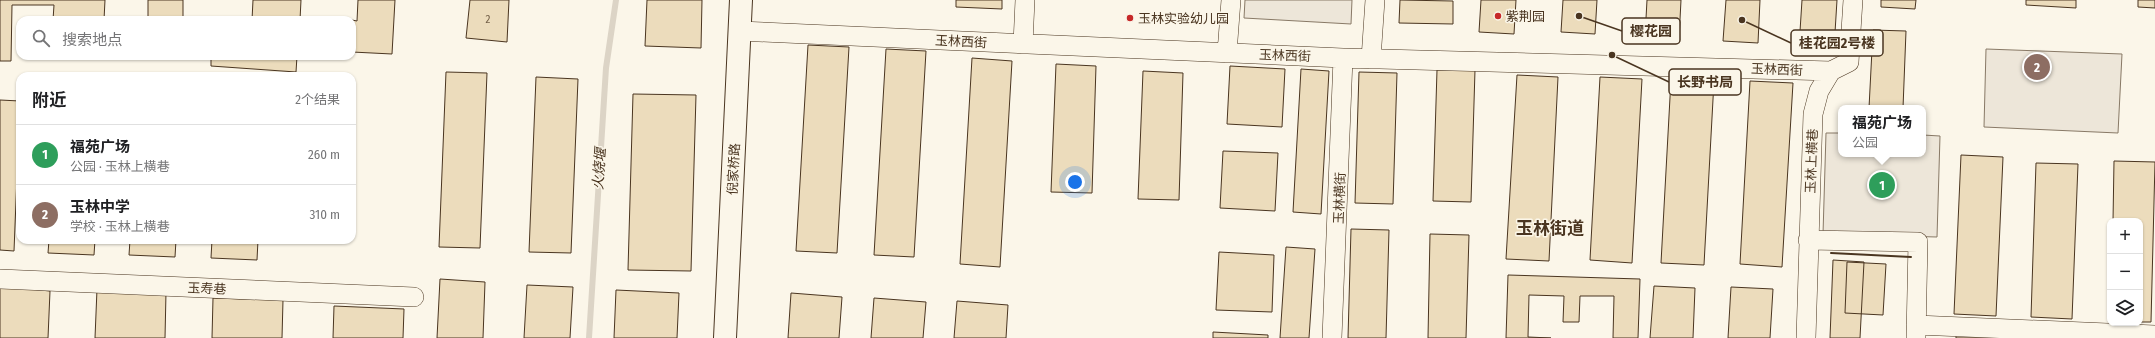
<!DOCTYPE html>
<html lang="zh">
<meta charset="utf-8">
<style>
:root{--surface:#fff;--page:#f2f2f2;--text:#202124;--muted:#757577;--line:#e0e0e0;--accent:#c62828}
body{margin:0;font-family:"Fira Sans Condensed","Noto Sans SC",sans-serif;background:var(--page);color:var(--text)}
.controls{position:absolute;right:12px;bottom:12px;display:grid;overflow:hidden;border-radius:8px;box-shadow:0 1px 3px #0004}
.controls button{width:36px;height:36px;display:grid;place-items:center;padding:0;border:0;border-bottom:1px solid var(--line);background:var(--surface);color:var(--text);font:20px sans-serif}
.you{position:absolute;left:1075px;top:182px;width:14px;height:14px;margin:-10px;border:3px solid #fff;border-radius:50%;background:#1a73e8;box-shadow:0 0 0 6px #1a73e833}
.badge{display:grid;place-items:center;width:26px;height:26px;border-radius:50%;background:var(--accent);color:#fff;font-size:13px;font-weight:700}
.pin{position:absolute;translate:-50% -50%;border:2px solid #fff;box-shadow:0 1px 4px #0006}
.popup{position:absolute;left:1838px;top:105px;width:88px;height:52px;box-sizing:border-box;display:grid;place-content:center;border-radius:8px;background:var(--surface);filter:drop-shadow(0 1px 3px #0005);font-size:13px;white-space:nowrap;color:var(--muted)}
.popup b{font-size:15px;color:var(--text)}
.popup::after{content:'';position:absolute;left:50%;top:100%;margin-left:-8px;border:8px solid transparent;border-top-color:var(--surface)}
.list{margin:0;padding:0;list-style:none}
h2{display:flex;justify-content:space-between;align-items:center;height:52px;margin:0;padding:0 16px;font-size:17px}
h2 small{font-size:13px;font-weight:400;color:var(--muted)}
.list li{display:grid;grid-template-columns:26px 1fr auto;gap:12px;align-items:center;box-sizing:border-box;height:60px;padding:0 16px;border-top:1px solid var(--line)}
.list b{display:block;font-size:15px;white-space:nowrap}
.list p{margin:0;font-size:13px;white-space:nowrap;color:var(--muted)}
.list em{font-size:13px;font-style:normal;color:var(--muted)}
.icon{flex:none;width:22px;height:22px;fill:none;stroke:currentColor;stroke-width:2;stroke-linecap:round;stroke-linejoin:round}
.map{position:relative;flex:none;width:2155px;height:338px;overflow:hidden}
.search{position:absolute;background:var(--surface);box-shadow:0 1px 3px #0004;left:16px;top:16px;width:340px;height:44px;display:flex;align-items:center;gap:10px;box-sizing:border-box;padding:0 14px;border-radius:12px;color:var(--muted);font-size:15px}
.panel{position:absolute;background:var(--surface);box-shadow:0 1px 3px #0004;left:16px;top:72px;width:340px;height:172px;border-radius:12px}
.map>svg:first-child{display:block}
.green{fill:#ede6d9;stroke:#887966}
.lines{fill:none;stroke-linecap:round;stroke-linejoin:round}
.stream{stroke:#dcd4c6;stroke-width:6}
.building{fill:#ecdcbc;stroke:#4a3520}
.street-casing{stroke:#4a3520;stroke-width:20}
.secondary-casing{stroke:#4a3520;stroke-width:24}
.street{stroke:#fbf6e9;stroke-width:19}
.secondary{stroke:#fbf6e9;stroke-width:22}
.wall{stroke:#4a3520;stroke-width:2}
.poi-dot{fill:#c62828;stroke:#fbf6e9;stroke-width:1.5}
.labels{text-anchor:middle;stroke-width:3;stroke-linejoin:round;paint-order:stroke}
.number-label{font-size:11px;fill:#725f47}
.poi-label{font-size:13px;fill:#4a3520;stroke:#fbf6e9;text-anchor:start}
.street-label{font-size:13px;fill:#4a3520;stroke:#fbf6e9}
.water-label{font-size:14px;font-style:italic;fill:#4a3520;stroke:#fbf6e9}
.district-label{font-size:17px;font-weight:bold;fill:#4a3520;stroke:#fbf6e9}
.leader{fill:none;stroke:#4a3520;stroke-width:1.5}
.callout-dot{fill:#4a3520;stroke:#fbf6e9;stroke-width:1.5}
.callout{fill:#fbf6e9;stroke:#4a3520;stroke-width:1.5}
.callout-label{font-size:14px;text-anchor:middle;font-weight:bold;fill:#4a3520}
</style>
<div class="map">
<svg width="2155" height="338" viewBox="0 0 2155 338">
<rect width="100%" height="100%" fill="#fbf6e9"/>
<path class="green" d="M1245,0H1352L1351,24L1244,18Z
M1986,49L2122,54L2118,133L1984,127Z
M1826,133H1841V154H1923V135L1940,136L1937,237L1823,234Z"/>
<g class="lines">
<path class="stream" d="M589,338L606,68L616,0"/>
</g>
<path class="building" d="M0,0H105L104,20H53L54,5H12L11,61H0Z
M148,0H183V20H148Z
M253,0H301L300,20H252Z
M358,0H395L392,54L352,52V20L357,21Z
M470,0H509L507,42L466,38Z
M647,0H702L701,48L645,46Z
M956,0H1002V9L956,7Z
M1400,0L1453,1V24L1399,23Z
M1481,0H1516L1514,34L1479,32Z
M1563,0H1597L1595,34L1561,32Z
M1647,0H1681L1679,39L1645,37Z
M1726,0H1760L1758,43L1723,41Z
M1802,0H1837L1834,49L1799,47Z
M1881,0H1916L1915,9L1881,7Z
M2026,0H2076V8L2026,5Z
M2138,0H2155V8L2138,7Z
M1873,30L1906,31L1903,108H1869Z
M808,45L849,47L837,253L796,251Z
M886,49L926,51L914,257L874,255Z
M211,56H297L296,72L211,66Z
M972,58L1012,61L1000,267L960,264Z
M1056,64L1096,66L1092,193L1051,192Z
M1230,66L1285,69L1282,127L1227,124Z
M1301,69L1329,71L1321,214L1293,212Z
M1437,70H1475L1471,202L1433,201Z
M1143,71L1183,73L1179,200L1138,199Z
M446,72L487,73L480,248L439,247Z
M1359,72L1397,73L1393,204L1355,203Z
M1517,75L1558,77L1549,261L1506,259Z
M536,77L578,79L571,253L529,252Z
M1600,77L1642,79L1632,263L1590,260Z
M1671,79L1714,81L1704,265L1661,263Z
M1750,81L1793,83L1782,267L1740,264Z
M633,94L696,95L691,271L628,270Z
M0,100L20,101L14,251L0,250Z
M1223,151L1278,153L1275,211L1220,208Z
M1961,155L2003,157L1996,316L1954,314Z
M2114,161L2155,162L2151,322H2140V221H2113Z
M2036,163L2078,164L2072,319L2031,317Z
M1351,229L1389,230L1386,338H1348Z
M1430,234L1469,235L1466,338H1428Z
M49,240H95L94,255L48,253Z
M130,240H176L175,257L129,255Z
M212,240H258L257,260L211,258Z
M1286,247L1315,249L1309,338H1280Z
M1219,252L1274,255L1272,312L1216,310Z
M1833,260L1864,262L1860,338H1830Z
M1847,262L1886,264L1883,315L1845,313Z
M1508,275L1640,279L1638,338H1613L1614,296H1580L1579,322H1563L1564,296L1529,295L1528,337L1551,338H1506Z
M440,279L485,282L483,338H437Z
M527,285L573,287L570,338H524Z
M0,286L50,291L48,338H0Z
M1654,286L1695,288L1693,338H1650Z
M1731,287L1773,289L1770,338H1728Z
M97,289L166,292L165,338H95Z
M616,290L679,293L677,338H614Z
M791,293L842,297L839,338H788Z
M213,298L283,300L282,338H212Z
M874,298L926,302L923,338H871Z
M957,301L1008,305L1006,338H954Z
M334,306L404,309L403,338H333Z
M1213,332L1268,335V338H1213Z
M1956,333L1998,335V338H1956Z"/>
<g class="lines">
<defs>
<path id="street" d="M739,31L1343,58L1831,71
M1023,44L1025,0
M1227,53L1231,0
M1371,59L1375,0
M1808,240L1918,242L1916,337
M0,279L414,297
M1916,325L2155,335
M1332,338L1343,58
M1806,338L1813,114L1819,91L1831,71L1849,62L1853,0"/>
<path id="secondary" d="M725,338L741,0"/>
</defs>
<use href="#street" class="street-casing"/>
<use href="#secondary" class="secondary-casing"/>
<use href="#street" class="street"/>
<use href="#secondary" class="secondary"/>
<path class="wall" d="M1831,253L1911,257"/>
</g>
<g class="poi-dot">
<circle cx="1498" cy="16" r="4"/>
<circle cx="1130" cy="18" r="4"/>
</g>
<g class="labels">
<g class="number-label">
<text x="488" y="23">2</text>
</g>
<g class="poi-label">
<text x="1506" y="21">紫荆园</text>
<text x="1138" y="23">玉林实验幼儿园</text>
</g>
<g class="street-label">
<text transform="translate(961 41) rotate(3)" y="5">玉林西街</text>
<text transform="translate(1285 55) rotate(2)" y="5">玉林西街</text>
<text transform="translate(1777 69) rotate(2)" y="5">玉林西街</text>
<text transform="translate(1811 161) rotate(-88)" y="5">玉林上横巷</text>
<text transform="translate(733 169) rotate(-87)" y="5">倪家桥路</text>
<text transform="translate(1339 198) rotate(-88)" y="5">玉林横街</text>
<text transform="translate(207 288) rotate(2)" y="5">玉寿巷</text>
</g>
<g class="water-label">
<text transform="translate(599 169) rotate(-86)" y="5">火烧堰</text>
</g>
<g class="district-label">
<text x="1550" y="234">玉林街道</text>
</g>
</g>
<path class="leader" d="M1579 16L1622 31M1742 20L1791 43M1612 55L1669 82"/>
<g class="callout-dot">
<circle cx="1579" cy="16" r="4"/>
<circle cx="1742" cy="20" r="4"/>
<circle cx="1612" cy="55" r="4"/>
</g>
<g class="callout">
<rect x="1622" y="18" width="58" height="26" rx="4"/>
<rect x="1791" y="30" width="92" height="26" rx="4"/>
<rect x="1669" y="69" width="72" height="26" rx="4"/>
</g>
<g class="callout-label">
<text x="1651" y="36">樱花园</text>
<text x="1837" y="48">桂花园2号楼</text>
<text x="1705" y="87">长野书局</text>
</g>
</svg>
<div class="controls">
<button>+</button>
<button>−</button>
<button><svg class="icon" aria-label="layers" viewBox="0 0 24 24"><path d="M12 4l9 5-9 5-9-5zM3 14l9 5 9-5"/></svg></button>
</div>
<div class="you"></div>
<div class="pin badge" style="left:1882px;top:185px;background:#2e9e5b">1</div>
<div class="popup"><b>福苑广场</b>公园</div>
<div class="pin badge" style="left:2037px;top:67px;background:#8d6e63">2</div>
<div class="search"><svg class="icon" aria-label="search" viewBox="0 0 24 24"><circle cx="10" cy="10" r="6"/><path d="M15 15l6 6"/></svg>搜索地点</div>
<section class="panel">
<h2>附近<small>2个结果</small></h2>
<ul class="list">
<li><span class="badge" style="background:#2e9e5b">1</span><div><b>福苑广场</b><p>公园 · 玉林上横巷</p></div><em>260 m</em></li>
<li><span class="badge" style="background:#8d6e63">2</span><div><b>玉林中学</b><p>学校 · 玉林上横巷</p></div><em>310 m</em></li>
</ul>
</section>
</div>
